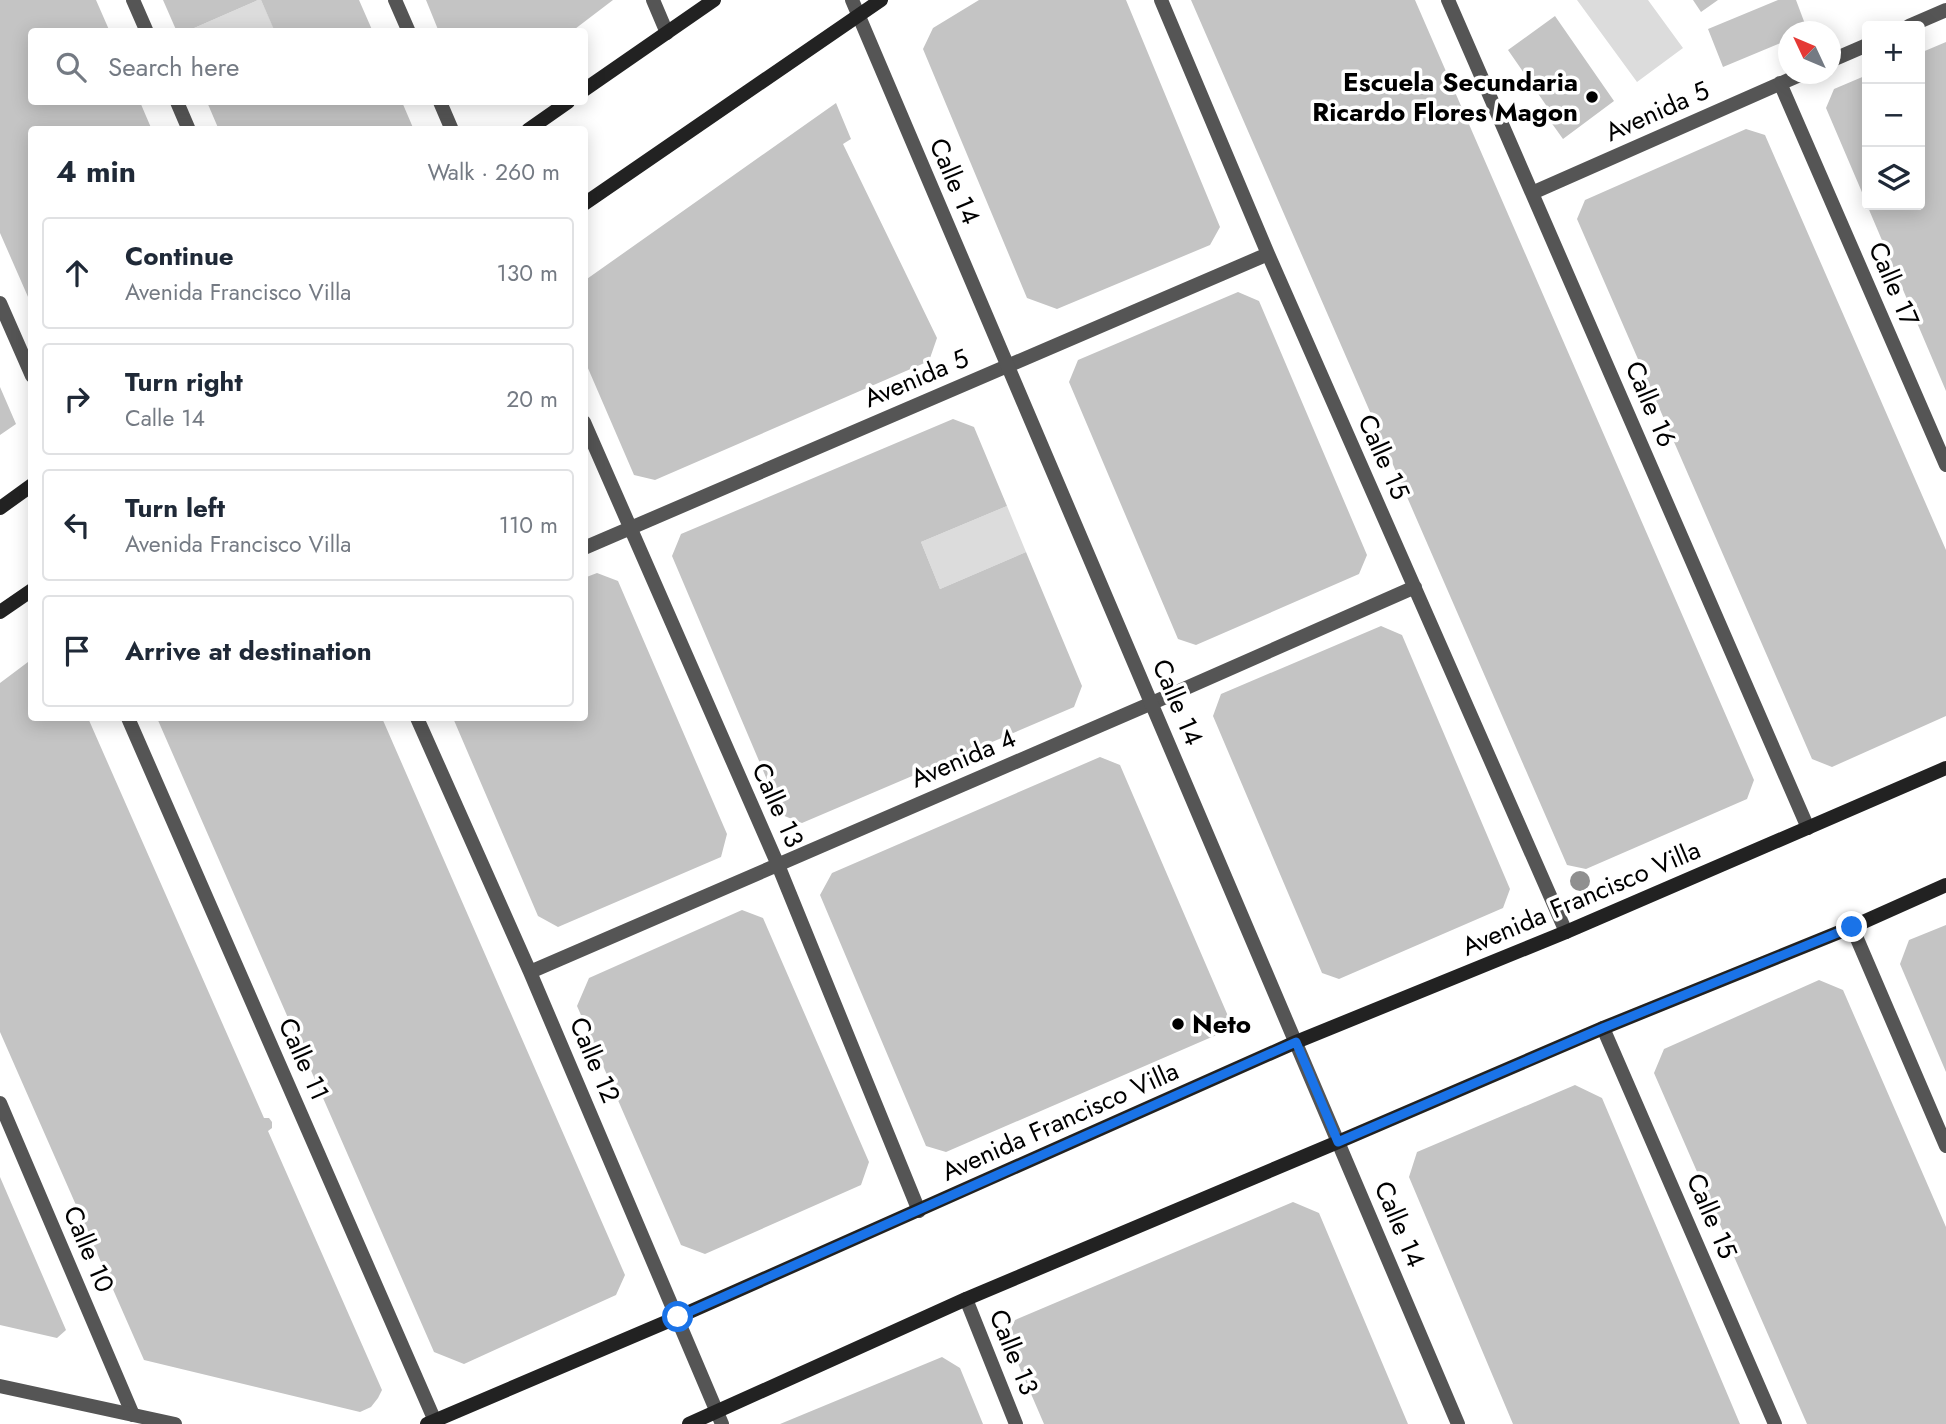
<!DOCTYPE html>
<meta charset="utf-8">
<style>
:root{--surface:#fff;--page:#f2f2f3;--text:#1f2937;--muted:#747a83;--line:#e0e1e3}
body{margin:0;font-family:Jost,sans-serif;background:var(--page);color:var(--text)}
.controls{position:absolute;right:21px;top:21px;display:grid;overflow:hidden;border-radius:7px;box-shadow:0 4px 18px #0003}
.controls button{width:63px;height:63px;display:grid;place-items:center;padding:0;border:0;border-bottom:2px solid var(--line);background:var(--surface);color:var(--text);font:35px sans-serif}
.compass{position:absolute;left:1778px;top:21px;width:63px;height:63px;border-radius:50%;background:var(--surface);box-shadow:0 4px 18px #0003;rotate:314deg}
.stop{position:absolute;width:21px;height:21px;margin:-16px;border:5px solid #1a73e8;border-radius:50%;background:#fff}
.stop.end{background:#1a73e8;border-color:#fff;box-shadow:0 2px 7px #0008}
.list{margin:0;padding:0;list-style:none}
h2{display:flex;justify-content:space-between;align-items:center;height:91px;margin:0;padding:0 28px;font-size:30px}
h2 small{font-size:23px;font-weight:400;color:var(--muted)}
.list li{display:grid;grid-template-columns:46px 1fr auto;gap:21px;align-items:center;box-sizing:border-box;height:112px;margin:0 14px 14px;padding:0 14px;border:2px solid var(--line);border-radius:7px}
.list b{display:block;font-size:26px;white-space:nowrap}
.list p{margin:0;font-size:23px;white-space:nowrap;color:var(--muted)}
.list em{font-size:23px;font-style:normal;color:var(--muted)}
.icon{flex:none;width:38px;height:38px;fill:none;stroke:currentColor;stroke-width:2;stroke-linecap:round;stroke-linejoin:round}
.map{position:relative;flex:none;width:1946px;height:1424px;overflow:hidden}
.search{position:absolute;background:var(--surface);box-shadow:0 4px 18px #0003;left:28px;top:28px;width:560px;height:77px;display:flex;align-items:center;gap:18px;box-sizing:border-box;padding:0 24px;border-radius:7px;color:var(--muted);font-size:26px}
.panel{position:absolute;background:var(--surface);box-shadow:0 4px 18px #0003;left:28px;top:126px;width:560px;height:595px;border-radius:7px}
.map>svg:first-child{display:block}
.green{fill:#dcdcdc}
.building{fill:#c4c4c4}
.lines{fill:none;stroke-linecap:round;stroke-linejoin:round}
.minor{stroke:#555;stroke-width:14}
.tertiary{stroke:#555;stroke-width:14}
.secondary{stroke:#222;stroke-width:14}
.tree{fill:#8f8f8f}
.route{stroke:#1a73e8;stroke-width:9}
.poi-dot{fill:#000;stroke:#fff;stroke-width:2.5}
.labels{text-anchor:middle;stroke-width:7;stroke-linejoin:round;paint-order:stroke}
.poi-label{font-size:26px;font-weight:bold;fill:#000;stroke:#fff;text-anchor:end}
.street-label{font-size:26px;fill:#000;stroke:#fff}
</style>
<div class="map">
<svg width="1946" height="1424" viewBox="0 0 1946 1424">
<rect width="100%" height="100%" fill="#fff"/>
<path class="green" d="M258,0H261L275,31L185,32Z
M1577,0H1648L1683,48L1637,82Z
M1007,506L1026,552L940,589L921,542Z"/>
<path class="building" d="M0,0H96L110,32H32V102H140L152,130H32V306L0,233Z
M163,0H258L185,32H177Z
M261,0H359L373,32H275Z
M426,0H613L571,32H439Z
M979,0H1126L1220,227L1210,245L1057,309L1027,298L923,49L933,28Z
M1191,0H1415L1754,780L1747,799L1586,869L1567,865Z
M1693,0H1718L1701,12Z
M1778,0H1796L1808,32H1788V40L1723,67L1708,29Z
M1555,16L1614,101L1563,139L1543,111L1548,108L1508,50Z
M1946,42V391L1867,205H1920V53Z
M1867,75V204L1826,108L1834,89Z
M207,102H402L414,130H219Z
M836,103L851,139L843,144L937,338L929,361L655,480L634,475L584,359V281Z
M1746,129L1765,135L1946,550V716L1832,767L1812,759L1577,219L1585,200Z
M1238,292L1259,301L1367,555L1359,574L1196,645L1178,639L1069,382L1078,360Z
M0,387L16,424L0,435Z
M953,419L974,427L1007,506L921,542L940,589L1026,552L1082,686L1074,707L802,823L782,815L672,556L681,534Z
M597,573L618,581L727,834L721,857L558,927L538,916L453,718H584V578Z
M1381,626L1402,635L1510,889L1503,908L1339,979L1322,973L1213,716L1221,694Z
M32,659V718H88L264,1118H269L272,1122V1128L268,1131L382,1390L378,1398L371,1407L360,1412L144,1360L0,1032V683Z
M157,718H382L625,1275L616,1295L464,1364L434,1352Z
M1100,757L1120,765L1228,1016L1221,1033L946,1152L926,1146L820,895L832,873Z
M742,910L763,918L869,1162L861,1185L705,1254L681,1245L577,1006L589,978Z
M1946,925V1072L1900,964L1909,940Z
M1819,980L1843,990L1946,1227V1424H1807L1654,1073L1664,1049Z
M1575,1085L1602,1098L1740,1424H1513L1409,1177L1417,1152Z
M0,1177L66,1330L57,1338L0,1325Z
M1293,1202L1319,1213L1408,1424H1044L1007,1338L1015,1320Z
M942,1357L960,1368L983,1424H780Z"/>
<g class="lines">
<path class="minor" d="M133,0L147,32
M395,0L409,32
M653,0L667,33
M1161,0L1268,254L1566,932
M1448,0L1808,828
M1909,26L1946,10
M1830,61L1867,45
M1780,83L1946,465
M177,102L189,130
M440,102L452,130
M1532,193L1802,74
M0,303L32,376
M584,422L778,865L919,1211
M584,548L1268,254
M128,718L435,1421
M417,718L530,972L722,1424
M1852,927L1946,1146
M530,972L1152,703L1415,587
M1603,1028L1775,1424
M0,1103L133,1415
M966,1299L1016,1424"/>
<path class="tertiary" d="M852,0L1458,1424
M0,1386L175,1424"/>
<path class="secondary" d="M584,90L714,0
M528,130L568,102
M584,204L881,0
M0,508L32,485
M0,612L32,590
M427,1424L678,1317L1296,1042L1566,932L1946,768
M689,1424L966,1299L1338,1142L1603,1028L1852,927L1946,885"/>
</g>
<circle class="tree" cx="1580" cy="881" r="10"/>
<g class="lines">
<path class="route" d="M678,1317L1296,1042L1338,1142L1603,1028L1852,927"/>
</g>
<g class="poi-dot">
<circle cx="1592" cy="97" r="7"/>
<circle cx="1178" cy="1024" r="7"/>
</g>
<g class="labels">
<g class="poi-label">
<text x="1578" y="91">Escuela Secundaria<tspan x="1578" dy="30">Ricardo Flores Magon</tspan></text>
<text x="1192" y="1033" text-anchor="start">Neto</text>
</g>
<g class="street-label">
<text transform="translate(1657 111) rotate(-24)" y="9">Avenida 5</text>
<text transform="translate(955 181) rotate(67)" y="9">Calle 14</text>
<text transform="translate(1894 284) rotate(67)" y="9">Calle 17</text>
<text transform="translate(916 378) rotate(-23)" y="9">Avenida 5</text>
<text transform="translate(1651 404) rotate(67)" y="9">Calle 16</text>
<text transform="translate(1384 457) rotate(66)" y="9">Calle 15</text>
<text transform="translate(1178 702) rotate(67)" y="9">Calle 14</text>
<text transform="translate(963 758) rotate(-23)" y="9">Avenida 4</text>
<text transform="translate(778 805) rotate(66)" y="9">Calle 13</text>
<text transform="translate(1581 898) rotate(-23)" y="9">Avenida Francisco Villa</text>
<text transform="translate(304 1059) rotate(66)" y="9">Calle 11</text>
<text transform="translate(595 1060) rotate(67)" y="9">Calle 12</text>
<text transform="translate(1060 1121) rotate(-24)" y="9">Avenida Francisco Villa</text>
<text transform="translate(1712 1216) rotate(67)" y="9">Calle 15</text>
<text transform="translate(1400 1224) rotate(67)" y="9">Calle 14</text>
<text transform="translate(89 1249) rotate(67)" y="9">Calle 10</text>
<text transform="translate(1014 1352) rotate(68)" y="9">Calle 13</text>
</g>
</g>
</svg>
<div class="controls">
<button>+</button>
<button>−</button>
<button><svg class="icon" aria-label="layers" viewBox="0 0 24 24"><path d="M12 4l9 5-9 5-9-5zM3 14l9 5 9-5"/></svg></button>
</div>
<svg class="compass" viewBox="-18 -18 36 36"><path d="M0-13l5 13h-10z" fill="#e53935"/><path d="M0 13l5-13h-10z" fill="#747a83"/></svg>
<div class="stop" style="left:678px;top:1317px"></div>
<div class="stop end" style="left:1852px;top:927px"></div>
<div class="search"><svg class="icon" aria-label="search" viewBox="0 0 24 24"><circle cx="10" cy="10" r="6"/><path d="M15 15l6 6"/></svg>Search here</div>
<section class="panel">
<h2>4 min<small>Walk · 260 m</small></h2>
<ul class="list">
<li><svg class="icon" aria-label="ahead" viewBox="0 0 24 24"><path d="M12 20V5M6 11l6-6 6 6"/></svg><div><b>Continue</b><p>Avenida Francisco Villa</p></div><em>130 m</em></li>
<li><svg class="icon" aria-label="right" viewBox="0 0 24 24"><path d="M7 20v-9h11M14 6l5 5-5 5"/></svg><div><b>Turn right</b><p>Calle 14</p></div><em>20 m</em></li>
<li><svg class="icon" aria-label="left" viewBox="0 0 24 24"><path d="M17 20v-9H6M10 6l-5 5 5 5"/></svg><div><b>Turn left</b><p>Avenida Francisco Villa</p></div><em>110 m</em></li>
<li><svg class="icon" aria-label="arrive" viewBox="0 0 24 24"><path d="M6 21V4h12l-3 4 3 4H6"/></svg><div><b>Arrive at destination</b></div></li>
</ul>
</section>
</div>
